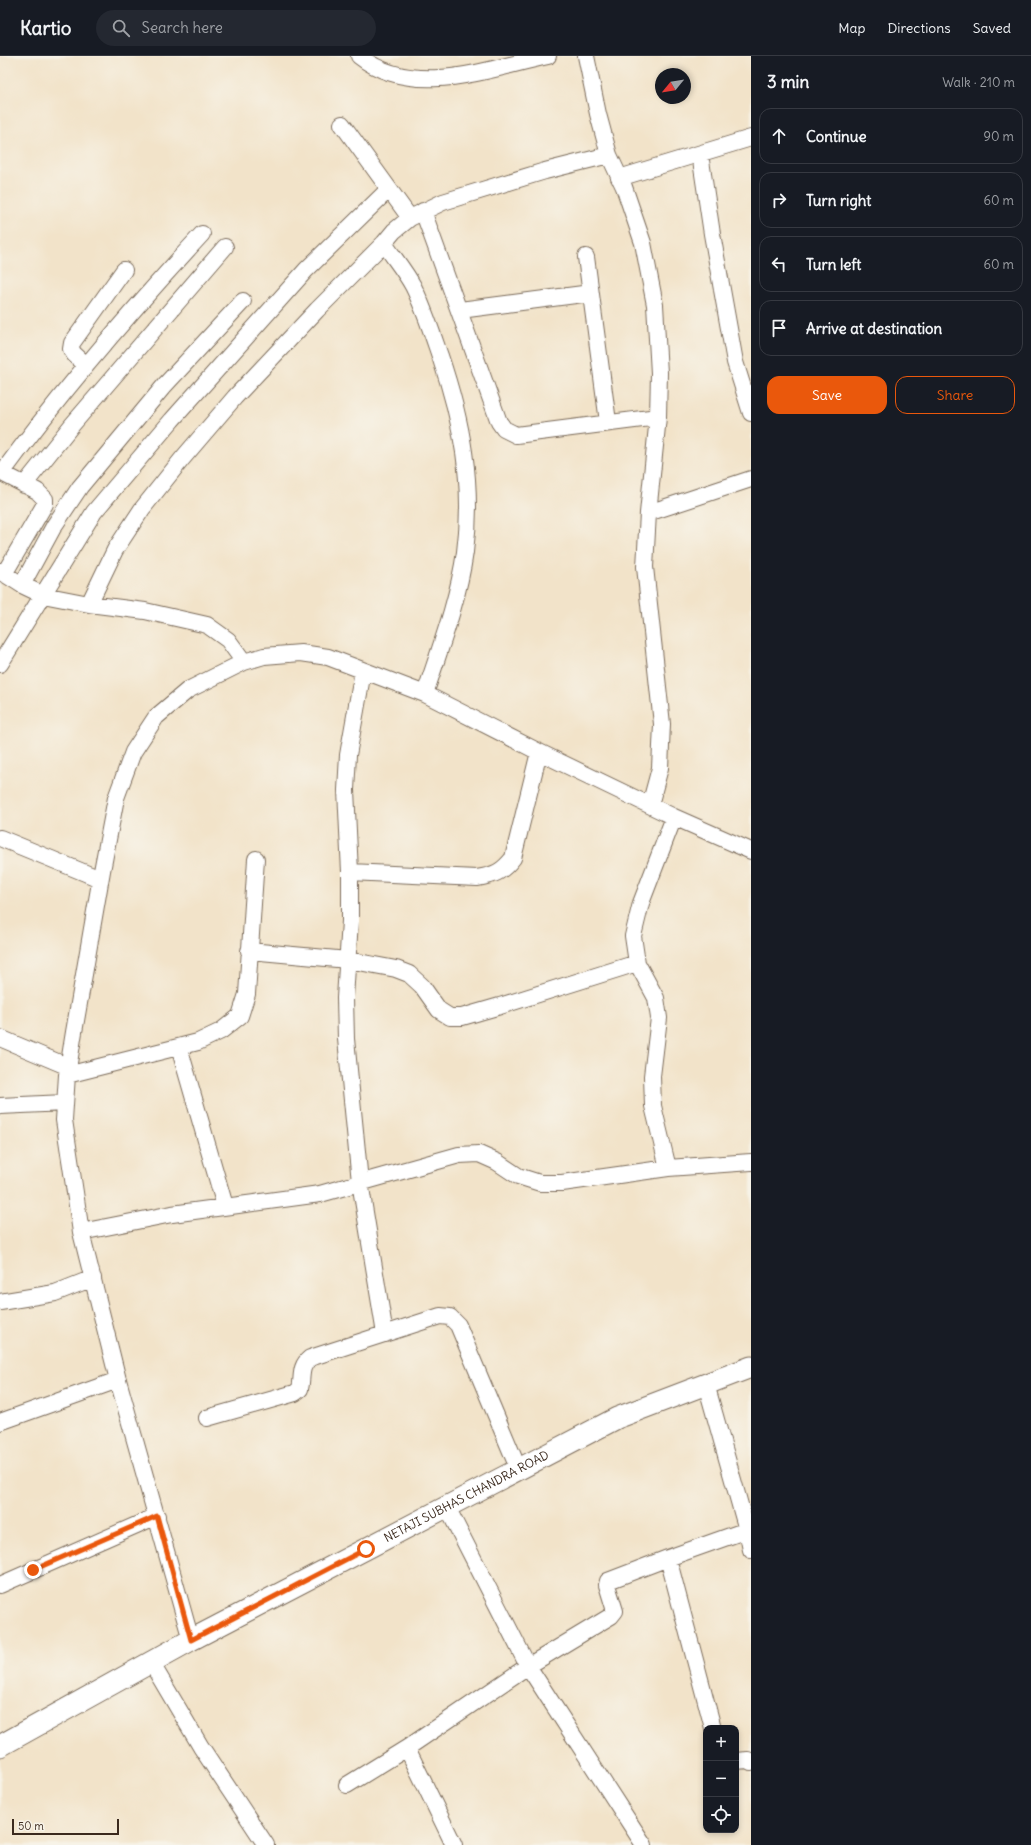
<!DOCTYPE html>
<meta charset="utf-8">
<style>
:root{--surface:#171b24;--page:#242831;--text:#f1f3f6;--muted:#9ea1a6;--line:#363941;--accent:#ea580c}
body{margin:0;font-family:Delius,sans-serif;background:var(--page);color:var(--text)}
.controls{position:absolute;right:12px;bottom:12px;display:grid;overflow:hidden;border-radius:8px;box-shadow:0 2px 6px #0003}
.controls button{width:36px;height:36px;display:grid;place-items:center;padding:0;border:0;border-bottom:1px solid var(--line);background:var(--surface);color:var(--text);font:20px sans-serif}
.compass{position:absolute;left:655px;top:12px;width:36px;height:36px;border-radius:50%;background:var(--surface);box-shadow:0 2px 6px #0003;rotate:240deg}
.scale{position:absolute;left:12px;bottom:10px;width:107px;box-sizing:border-box;padding-left:4px;border:2px solid #3b2a1e;border-top:0;font-size:11px;line-height:14px;white-space:nowrap;color:#3b2a1e;-webkit-text-stroke:3px #f7f3e8;paint-order:stroke}
.stop{position:absolute;width:12px;height:12px;margin:-9px;border:3px solid #ea580c;border-radius:50%;background:#fff}
.stop.end{background:#ea580c;border-color:#fff;box-shadow:0 1px 4px #0008}
.list{margin:0;padding:0;list-style:none}
h2{display:flex;justify-content:space-between;align-items:center;height:52px;margin:0;padding:0 16px;font-size:17px}
h2 small{font-size:13px;font-weight:400;color:var(--muted)}
.list li{display:grid;grid-template-columns:26px 1fr auto;gap:12px;align-items:center;box-sizing:border-box;height:56px;margin:0 8px 8px;padding:0 8px;border:1px solid var(--line);border-radius:12px}
.list b{display:block;font-size:15px;white-space:nowrap}
.list em{font-size:13px;font-style:normal;color:var(--muted)}
.actions{display:flex;gap:8px;padding:12px 16px}
.actions a{flex:1;padding:9px 0;border:1px solid var(--accent);border-radius:12px;text-align:center;font-size:14px;color:var(--accent)}
.actions .main{background:var(--accent);color:#fff}
.icon{flex:none;width:22px;height:22px;fill:none;stroke:currentColor;stroke-width:2;stroke-linecap:round;stroke-linejoin:round}
.map{position:relative;flex:none;width:751px;height:1789px;overflow:hidden}
header{display:flex;align-items:center;gap:24px;box-sizing:border-box;height:56px;padding:0 20px;background:var(--surface);border-bottom:1px solid var(--line)}
header strong{font-size:19px}
nav{display:flex;gap:22px;margin-inline-start:auto;font-size:14px}
.search{width:280px;height:36px;background:var(--page);display:flex;align-items:center;gap:10px;box-sizing:border-box;padding:0 14px;border-radius:22px;color:var(--muted);font-size:15px}
main{display:flex}
aside{flex:1;background:var(--surface)}
.map>svg:first-child{display:block}
.lines{fill:none;stroke-linecap:round;stroke-linejoin:round}
.minor-casing{stroke:#7b6b5a;stroke-width:18}
.major-casing{stroke:#7b6b5a;stroke-width:23}
.minor{stroke:#fff;stroke-width:16}
.major{stroke:#fff;stroke-width:21}
.route{stroke:#ea580c;stroke-width:5}
.labels{text-anchor:middle;stroke-width:3.5;stroke-linejoin:round;paint-order:stroke}
.street-label{font-size:12px;fill:#3b2a1e;stroke:#f7f3e8}
</style>
<header>
<strong>Kartio</strong>
<div class="search"><svg class="icon" aria-label="search" viewBox="0 0 24 24"><circle cx="10" cy="10" r="6"/><path d="M15 15l6 6"/></svg>Search here</div>
<nav><a>Map</a><a>Directions</a><a>Saved</a></nav>
</header>
<main>
<div class="map">
<svg width="751" height="1789" viewBox="0 0 751 1789">
<rect width="100%" height="100%" fill="#f7f3e8"/>
<filter id="ink" filterUnits="userSpaceOnUse"><feTurbulence type="fractalNoise" baseFrequency=".025" numOctaves="2"/><feDisplacementMap in="SourceGraphic" scale="8" xChannelSelector="R" yChannelSelector="G"/><feConvolveMatrix kernelMatrix="1 2 1 2 8 2 1 2 1" color-interpolation-filters="sRGB"/></filter>
<filter id="wash" filterUnits="userSpaceOnUse"><feTurbulence type="fractalNoise" baseFrequency=".012" numOctaves="4" result="noise"/><feDisplacementMap in="SourceGraphic" scale="16" xChannelSelector="R" yChannelSelector="G"/><feGaussianBlur stdDeviation="0.9" result="paint"/><feColorMatrix in="noise" values="0 0 0 0 0 0 0 0 0 0 0 0 0 0 0 0 0 1.4 0 .05"/><feComposite in="paint" operator="in"/></filter>
<g filter="url(#wash)">
<rect width="100%" height="100%" fill="#f2e3c9"/>
</g>
<g filter="url(#ink)">
<g class="lines">
<defs>
<path id="minor" d="M359,0C413,43 487,13 548,0
M586,0L598,58L609,99L624,131L643,187L655,249L659,317L658,361L648,457L645,511L662,668L660,712L650,749
M342,68L410,162
M700,98L712,178L735,306L751,357
M619,122L751,82
M423,155L499,366L504,373L516,379L658,361
M384,187C393,201 405,215 413,230C424,252 432,277 440,300C462,365 474,428 465,496C458,545 440,592 425,638
M586,201L608,366
M460,254L591,237
M86,309L74,298L71,293L72,287L124,214
M0,416L37,435L45,443V448L4,518
M2,417C64,332 131,255 202,178
M24,429L72,369L225,191
M648,457L751,423
M0,515L22,529L43,539L89,548L145,555L207,569L228,584L244,606
M22,529L54,470L80,431L164,330L243,245
M89,548L115,494L142,453L182,403L235,341L317,254L384,187L394,175L410,162L443,146L545,115L609,99
M0,608L94,456L172,364L306,214L389,133
M363,615L348,699L346,734L350,816V865L345,942L346,983L360,1126L385,1278
M0,782L100,823
M350,816L477,822C495,819 502,816 513,802L539,696
M249,895L348,904L396,913L409,918L422,930L439,954L450,961H462L500,950L637,907
M0,982L69,1011
M179,991L225,1150
M67,1019L198,986L221,975L240,960L247,938L256,803
M0,1050L65,1047
M668,1112L653,1050L652,1020L659,962L656,942L637,907L633,880L641,847L674,761
M81,1176L172,1158L320,1138L459,1099L479,1098L497,1106L518,1120L540,1127H562L668,1112L751,1106
M0,1246L55,1237L93,1222
M706,1328L747,1474L668,1502L713,1672
M207,1362L295,1337L300,1333C303,1321 299,1311 310,1302L440,1260L450,1261L458,1269L518,1412
M0,1366L118,1324
M447,1451L528,1610L644,1789
M747,1474L751,1494
M0,1529L157,1460
M191,1584L118,1324L81,1176L64,1064L67,1019L74,976L102,815L116,742L133,696L156,661L188,634L244,606L264,600L301,597L328,601L425,638L539,696L674,761L751,795
M152,1608L201,1691L266,1789
M407,1692L454,1789
M736,1705L748,1704L751,1706
M347,1729L407,1692L528,1610L611,1560L615,1555L607,1529L608,1525L668,1502"/>
<g id="major">
<path id="s1" d="M0,1690L191,1584L617,1362L751,1311"/>
</g>
</defs>
<use href="#minor" class="minor-casing"/>
<use href="#major" class="major-casing"/>
<use href="#minor" class="minor"/>
<use href="#major" class="major"/>
</g>
</g>
<g class="lines" filter="url(#ink)">
<path class="route" d="M33,1514L157,1460L191,1584L366,1493"/>
</g>
<g class="labels">
<g class="street-label">
<text dy="4" stroke="none"><textPath href="#s1" startOffset="529">NETAJI SUBHAS CHANDRA ROAD</textPath></text>
</g>
</g>
</svg>
<div class="controls">
<button>+</button>
<button>−</button>
<button><svg class="icon" aria-label="locate" viewBox="0 0 24 24"><circle cx="12" cy="12" r="6"/><path d="M12 2v4M12 18v4M2 12h4M18 12h4"/></svg></button>
</div>
<svg class="compass" viewBox="-18 -18 36 36"><path d="M0-13l5 13h-10z" fill="#e53935"/><path d="M0 13l5-13h-10z" fill="#9ea1a6"/></svg>
<div class="scale">50 m</div>
<div class="stop" style="left:366px;top:1493px"></div>
<div class="stop end" style="left:33px;top:1514px"></div>
</div>
<aside>
<h2>3 min<small>Walk · 210 m</small></h2>
<ul class="list">
<li><svg class="icon" aria-label="ahead" viewBox="0 0 24 24"><path d="M12 20V5M6 11l6-6 6 6"/></svg><div><b>Continue</b></div><em>90 m</em></li>
<li><svg class="icon" aria-label="right" viewBox="0 0 24 24"><path d="M7 20v-9h11M14 6l5 5-5 5"/></svg><div><b>Turn right</b></div><em>60 m</em></li>
<li><svg class="icon" aria-label="left" viewBox="0 0 24 24"><path d="M17 20v-9H6M10 6l-5 5 5 5"/></svg><div><b>Turn left</b></div><em>60 m</em></li>
<li><svg class="icon" aria-label="arrive" viewBox="0 0 24 24"><path d="M6 21V4h12l-3 4 3 4H6"/></svg><div><b>Arrive at destination</b></div></li>
</ul>
<div class="actions"><a class="main">Save</a><a>Share</a></div>
</aside>
</main>
